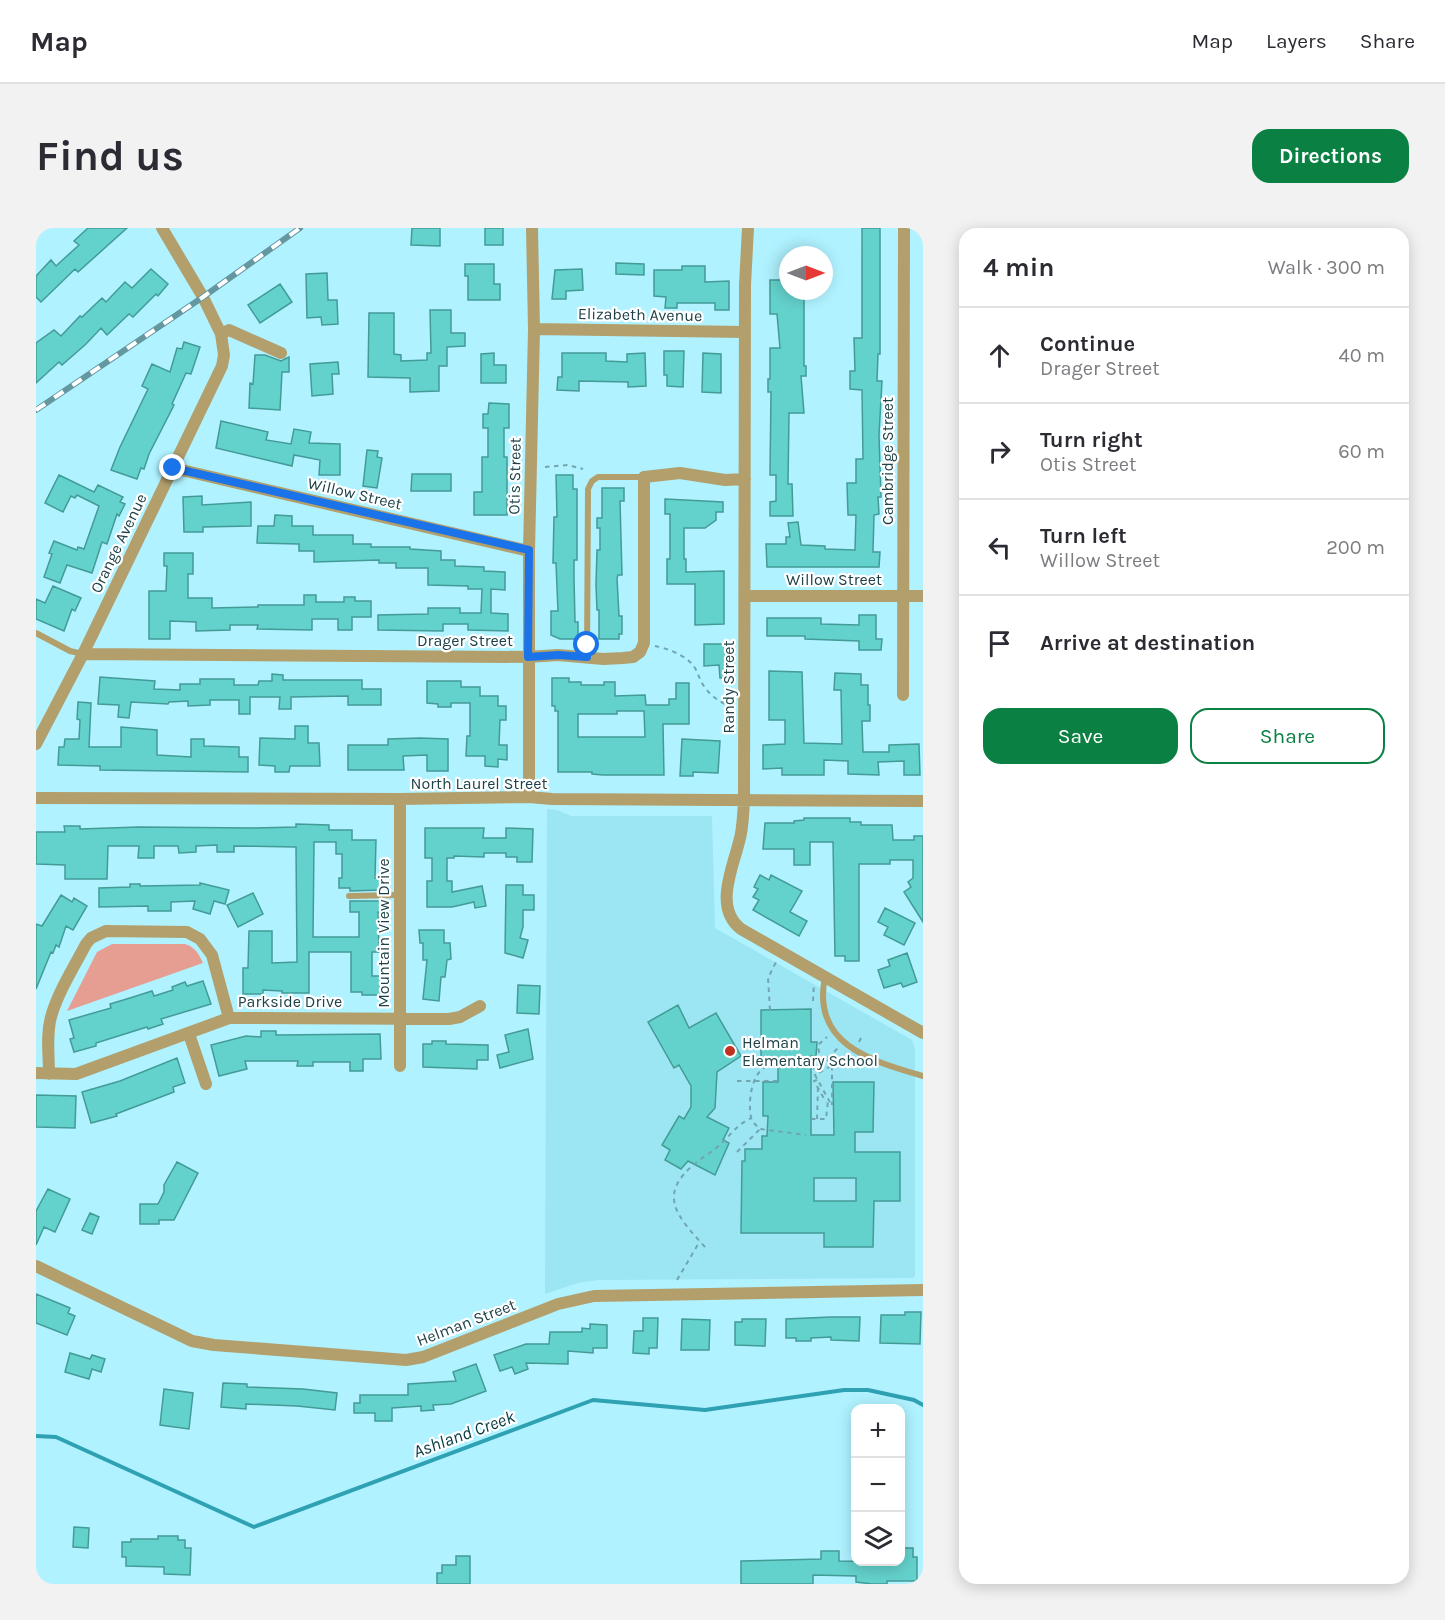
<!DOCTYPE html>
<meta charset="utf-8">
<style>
:root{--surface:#fff;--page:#f2f2f3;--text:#2b2b33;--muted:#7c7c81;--line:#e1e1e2;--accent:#0b8043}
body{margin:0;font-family:Karla,sans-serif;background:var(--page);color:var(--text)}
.controls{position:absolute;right:18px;bottom:18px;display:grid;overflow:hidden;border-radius:12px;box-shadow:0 3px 15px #0003}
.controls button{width:54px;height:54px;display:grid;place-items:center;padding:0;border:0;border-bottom:2px solid var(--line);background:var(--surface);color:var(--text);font:30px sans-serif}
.compass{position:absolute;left:743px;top:18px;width:54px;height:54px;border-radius:50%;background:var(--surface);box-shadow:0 3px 15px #0003;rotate:90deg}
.stop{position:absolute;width:18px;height:18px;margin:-14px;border:4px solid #1a73e8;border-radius:50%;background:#fff}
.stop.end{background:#1a73e8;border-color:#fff;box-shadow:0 2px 6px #0008}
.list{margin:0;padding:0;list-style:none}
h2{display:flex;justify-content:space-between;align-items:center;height:78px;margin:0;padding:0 24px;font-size:26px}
h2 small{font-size:20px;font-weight:400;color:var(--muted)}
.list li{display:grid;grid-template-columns:39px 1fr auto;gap:18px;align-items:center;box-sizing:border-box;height:96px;padding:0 24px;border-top:2px solid var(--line)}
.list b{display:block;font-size:22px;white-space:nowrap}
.list p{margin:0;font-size:20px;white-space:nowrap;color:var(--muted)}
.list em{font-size:20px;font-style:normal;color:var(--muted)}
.actions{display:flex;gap:12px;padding:18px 24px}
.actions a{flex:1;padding:14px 0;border:2px solid var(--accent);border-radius:18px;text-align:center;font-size:21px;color:var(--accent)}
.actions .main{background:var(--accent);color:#fff}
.icon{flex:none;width:33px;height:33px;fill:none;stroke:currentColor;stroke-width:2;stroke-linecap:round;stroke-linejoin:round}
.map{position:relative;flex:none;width:887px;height:1356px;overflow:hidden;border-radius:18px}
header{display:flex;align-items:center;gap:36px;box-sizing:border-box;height:84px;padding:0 30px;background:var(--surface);border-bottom:2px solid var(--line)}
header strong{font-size:28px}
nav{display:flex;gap:33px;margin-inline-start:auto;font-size:21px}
.intro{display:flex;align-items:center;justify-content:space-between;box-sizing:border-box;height:144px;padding:0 36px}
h1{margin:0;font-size:42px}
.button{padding:15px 27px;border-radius:18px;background:var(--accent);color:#fff;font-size:21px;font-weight:700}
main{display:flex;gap:36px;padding:0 36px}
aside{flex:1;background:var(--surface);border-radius:18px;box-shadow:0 3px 15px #0003}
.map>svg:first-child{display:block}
.built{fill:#9ce5f3}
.green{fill:#e69e92}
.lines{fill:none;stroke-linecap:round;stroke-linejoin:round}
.stream{stroke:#2ea1b3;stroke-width:4}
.building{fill:#64d2cc;stroke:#439b96;stroke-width:1.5;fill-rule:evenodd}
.path{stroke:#71a6b0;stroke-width:2;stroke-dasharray:4.5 4.5;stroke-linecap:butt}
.service{stroke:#b29f6c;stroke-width:6}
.minor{stroke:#b29f6c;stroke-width:12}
.rail-casing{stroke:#6597a0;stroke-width:6}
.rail{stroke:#fff;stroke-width:4;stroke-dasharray:11;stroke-linecap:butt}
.route{stroke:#1a73e8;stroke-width:8}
.poi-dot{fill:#c03323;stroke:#fff;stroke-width:2}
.labels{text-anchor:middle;stroke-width:4.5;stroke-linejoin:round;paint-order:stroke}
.street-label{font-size:16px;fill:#1e4248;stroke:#fff}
.poi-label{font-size:16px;fill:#1e4248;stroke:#fff;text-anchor:start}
.water-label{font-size:18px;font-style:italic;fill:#073c43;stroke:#fff}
</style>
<header>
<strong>Map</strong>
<nav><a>Map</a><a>Layers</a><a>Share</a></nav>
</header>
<div class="intro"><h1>Find us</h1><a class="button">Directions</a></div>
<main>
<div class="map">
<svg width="887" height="1356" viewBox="0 0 887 1356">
<rect width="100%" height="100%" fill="#b0f2ff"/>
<path class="built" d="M511,581L521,582L535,588H676L679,700L876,812L879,821V1048L877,1050L562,1052L542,1055L509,1066Z"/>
<path class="green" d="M76,716H149C159,719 163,726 167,735L31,783L61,724Z"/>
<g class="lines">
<path class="stream" d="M0,1208L20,1209L218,1299L557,1172L669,1182L808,1162H832L878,1172L887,1177"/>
</g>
<path class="building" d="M52,0H91L42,44L39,41L5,74L0,69V48L15,32L20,38L43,17L38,13Z
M376,0H404V18L375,17Z
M449,0H467V17H449Z
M826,0H844V126H842L841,153H846L843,207L845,269H842L843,286L838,287L837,324H844L843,339H731L730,316H750V309H754L752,295L762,294L765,317L789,318V321L819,322L820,287H812L811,255H820V231H827L826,162L814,161V143H819L818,110H826Z
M580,35L608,36V47L580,46Z
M429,36H458V56H464V72H432V48H429Z
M646,38H669V54L693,53V82H679V75H641V80H629L630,69L618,68V42H646Z
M115,41L132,56L122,68L120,66L97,89L93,86L71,107L65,100L50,116L26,137L23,134L0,155V115L18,102L25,108L44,88L46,89L66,70L70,74L89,54L96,60Z
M546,41L547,62L530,63V71H516L519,42Z
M291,45L292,72H301L302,96L286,97L285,89L271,90L270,46Z
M734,52H752V63H768V138H770V148H765L768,185H753L752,256H756L757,288H734V274L740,273V247H734L735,164H732V151H734V120H744L741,86H734Z
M244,56L256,74L224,95L212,77Z
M394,82H415V105H429V118L411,119V138H403V163L374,164V150L332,149L333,85H358V126L365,127V133L391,132V125H395Z
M148,114L164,119L155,146L150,145L136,176L138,177L113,226L108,241L105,240L101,251L75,242L84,219L112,161L106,158L116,136L134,144L141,120L146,121Z
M628,123H648L647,159L631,158V147H628Z
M458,125V137H470V155H445V126Z
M526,125H570V133L591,134V126L609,125L610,158L592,159V154L543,153V163L521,162L522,149H526Z
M667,125L685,126V165L666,164Z
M219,127H229L245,133L253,129V144H246L244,182L213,180L214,155L217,156Z
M302,134L303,146H296L297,166L276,168L274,136Z
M453,175L473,176V200H468V229H471V287H438V264H446V229H452V200H447V186H452Z
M185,193L232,204L230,212L255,216L258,201L275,204L273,215L304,216V247H283L284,232L258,227L256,238L180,220Z
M331,222L342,223L341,229L346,230L341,260L327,258Z
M376,246H415V263H375Z
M23,247L58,264L62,257L87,269L84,274L89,276L83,288L81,286L71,316L66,314L56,345L31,337L24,355L8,349L16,326L13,325L18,313L41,322L42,319L48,321L63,278L41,267L39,270L35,268L27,284L9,275Z
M520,247H537V261H541V332H538V350L539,394H542V411H524L515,407V383H522L520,335H517L518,289H521Z
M566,260H588V273H584L586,347H582L581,350L583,388H586V406H583V411H563V382H561L560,357L561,322H564V300H561V290H566Z
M166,268V277L215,274V298L167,299V304H148L147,269Z
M629,271L687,274V284H680V292L669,300H648V331H650V344L688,343V396L659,397V356H631V331H634V286H629Z
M239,287L256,288V298H277V307H317V316H335V319H374V321L405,323V332H419V338L448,339V343L469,344V362L455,361V385L472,386V403L432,402V396H407V403L342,402V387L392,386V380H424V385H445L446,361H432V358L392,357V340H360V335H343V332L278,334V323H263V316L221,315L222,298H238Z
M128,325H157V346H152V370H176V380L222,379V377H268V367H280V374H308V369H319V373H335V389H316V402H302V391H276V402L221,401L222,397H194V402L160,403V394L134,393V411H113V363H130L131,338H128Z
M17,358L45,370L39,383L36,381L28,403L0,391V371L9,375Z
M823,387H840V411H846L845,422H823V413L769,411V408H731V390H785V396L823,397Z
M668,416H693L694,450H684L683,437L668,438Z
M733,443L766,444L768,515L806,516L805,462H798L799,445L825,446V457H832V477H834V493H826L827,524H853V517L883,516L884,547H868V533L842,534L843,547L812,546V533L788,532V547H746V540L727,541V517L749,516V492H733Z
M236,446L247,447V452H326V461H345V477H312V468L255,469V481H243L244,469H214V486H203V472H174V477L152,478V473L133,474L132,476L95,474L93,490L82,489L83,477L62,476L64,449L119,453L118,461L144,462V456H164V451H198V457H222L223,453H236Z
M516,450H533V454H545V457H568V454H579V468L609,467L610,477H633V471H640V455H653V496H627L628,547H567L556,546V544H522V483H519V478H516ZM581,483H608L609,509H542V486H581Z
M391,453H425V459H444V468H462V478H470V492H464L463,517H471V532L462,531V539L449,538V528H430L431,508H434V475H415V479H402V476L391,475Z
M42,474L55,475L53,519H85V499L121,502V527L155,529V511H168V518L203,519V529H212V544L64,542V538L22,537L23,519H28L29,511H43L44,492L41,491Z
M259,498H272V515H283L284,538H254L253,544H239V538L223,537L224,510L259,511Z
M384,510L412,511V543H391V527L367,528L368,542H312V517H352V511Z
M646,511L684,513L682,545L657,544V548H644Z
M768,590H814V594H825V597H856L857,612H878V608H887V694L868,664L875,659L872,654L877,650V632H854V636H823V733H809V728H799L797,614H774V637H758V621H727L729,595H758V593L768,592Z
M260,596L293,597V602H316V612H340L339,650H345V662L314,663V660H303V650H306V626H300V614H278L277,709H323V684H314V673H345V684H342L343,724H336V748H344V767H326V764H315V724H273V765H246V763L227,762V766H207V740H212L213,703H236V735L261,734L260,619L198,618V624H181V617L160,618V624L143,625L142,618H118V630H102L103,618H72L71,651H29V637L0,636V604H29L28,598H44V601L103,599L218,600L260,599Z
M389,600H448L447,610H470V600L497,601L496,634H481V629H470V625H448V629L418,628V630H411V653H416V664L446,658L450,678L439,680L438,674L416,679H391V653H396V630H389Z
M724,647L733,652L735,647L766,663L754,684L771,693L763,708L717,682L723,672L717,669L722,661L718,659Z
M164,655L193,662L189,676L178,673L174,686L157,681L159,673L135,674V683H112V678L63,679V660L94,659V656H104V658L164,657Z
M470,657H487V667H498V682H487V699L484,710L492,712L487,730L469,725Z
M217,665L227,686L202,699L191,677Z
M25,667L36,674L38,670L51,678L37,702L30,698L23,719L20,717L17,725L15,724L0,761V696L6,698Z
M849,680L879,695L868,717L848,707L852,699L842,694Z
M383,702H408V715H414L415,731L411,732L409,749H405L403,773L387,771L391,732H387V715H384Z
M871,725L881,754L867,759L865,755L848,760L842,742L854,738L852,732Z
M167,753L175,776L125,791L127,796L112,801L111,799L60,815V818L38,824L34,811L38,810L33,792L75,780L74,776L94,770L116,763L118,768L137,762L136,759L149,754L151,758Z
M482,757L504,758L503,786L481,785Z
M642,777L653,800L680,785L705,828L681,844L679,880L671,889L693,900L687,912L693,915L679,947L652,933L645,941L629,932L634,922L626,917L643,888L648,891L655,879V858L643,837L638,840L612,794Z
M775,781V814H781L780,828H775V907H798L797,854H838L837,904H819V924H864V973H838L837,1019H788V1005H705L706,933H709V921H726V908H731L732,888H727V854H742V835H725V782ZM778,950H820V973H778Z
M492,801L497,831L464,840L461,827L473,824L469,807Z
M225,803H240V807L344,806L345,831H327V843H314V834H277V838H261L262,833H209L211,841L183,848L175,817L210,808L225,809Z
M396,813H410V816L452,817V832H441V841L387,839V816H396Z
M141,830L149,855L137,859L138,864L80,886L81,888L55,895L46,864L84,853Z
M0,867L40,868L39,900L0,899Z
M141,934L162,945L138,992H123V996H104V976H122L128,964V957Z
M12,961L34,971L19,1004L8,999L0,1017V983Z
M54,985L63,989L56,1006L46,1002Z
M0,1066L34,1080L32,1085L39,1088L31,1107L0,1095Z
M869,1084H885L884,1116L844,1115L845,1087H869Z
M795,1089H824L823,1113L795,1112V1109L775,1110V1113H760V1110H750V1091Z
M607,1090H622L621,1120H613V1126L597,1125L598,1103H607Z
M646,1091L674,1092L673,1122H645Z
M706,1091H730L729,1118L699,1117V1094H706Z
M554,1096L571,1097V1120H557V1125L532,1123V1136L490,1135L492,1141L479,1146L476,1139L464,1143L458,1127L490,1116H513L514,1104H546V1100L554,1101Z
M34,1125L54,1131L56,1127L69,1131L65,1144L56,1141L53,1151L29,1144Z
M440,1136L450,1163L415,1176L397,1177L398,1182L385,1183V1178L356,1180V1193H339V1185H318V1175H324V1167H372V1156L420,1153L417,1144Z
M187,1155L211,1156V1159L267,1161L301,1165L299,1182L261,1178L210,1176V1181L185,1179Z
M128,1161L157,1165L153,1201L124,1197Z
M38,1299L53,1300L52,1320L37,1319Z
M122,1308H142V1312H149V1320H155L154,1347L128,1346V1339L90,1338V1329H86V1314H95V1311H122Z
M864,1320H877V1329H881V1353H851V1356H836L820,1354V1348L777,1347V1356H705V1333L785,1331V1323H803V1333L864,1334Z
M420,1328H434V1356H401V1345H406V1337H420Z"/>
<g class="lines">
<path class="path" d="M509,239L532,237L547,241
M619,418C630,420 646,426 654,434C661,440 662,448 666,455C672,466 684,475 696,479
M777,773L778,755
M734,782L732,750L740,734
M823,814L827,806
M791,830L796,840V877
M787,833L783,824L782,817L791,809
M767,837C756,838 737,835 728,840C715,848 712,875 715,889C716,894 721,898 724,901L770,907
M775,837L793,829L802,820
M777,837L779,847
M795,838L779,847L796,878
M781,852L778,853L790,874
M701,853H742
M775,891H790L792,873
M781,891L782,859
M701,924L724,901
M669,1019C642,989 619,967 661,934C667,929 674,925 680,920C692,911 701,895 716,890
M641,1052L664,1013"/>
<path class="service" d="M0,405L34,423L47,426
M551,429L552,261L556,253L562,249H608
M313,668L364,667
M789,749C775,817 836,833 887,848"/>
<path class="minor" d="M712,0L709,57L708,573C707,587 707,601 703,614C696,642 678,680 705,701L887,805
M498,101L709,104
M185,106L193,102L245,125
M137,240L493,323
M709,368H887
M47,426L492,429L522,427L567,431L587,430L597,429L604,424L608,415V249L644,245L689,252L709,251
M867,467L868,0
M0,516L47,426L186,138L188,127L185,106L167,69L126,0
M493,569V323L498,101L496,0
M0,570L364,571L493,569L516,571L887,573
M153,806L170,856
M364,838V571
M0,845L40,846L193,790L413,791L424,789L444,778
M13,846C13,827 10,807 15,789C22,764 38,739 50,716L55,710L70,703L151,704L164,711L176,727L193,790
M0,1038L156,1113L178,1117L370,1132L387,1129L522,1076L558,1068L887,1062"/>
<defs>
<path id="rail" d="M0,182L167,69L264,0"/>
</defs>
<use href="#rail" class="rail-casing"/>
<use href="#rail" class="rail"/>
</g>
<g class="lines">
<path class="route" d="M137,240L493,322L492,429L522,427L551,429V417"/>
</g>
<circle class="poi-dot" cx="694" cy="823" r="6"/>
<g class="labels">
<g class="street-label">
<text transform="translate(604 86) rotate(1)" y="6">Elizabeth Avenue</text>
<text transform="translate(851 233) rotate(-90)" y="6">Cambridge Street</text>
<text transform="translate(478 248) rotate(-89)" y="6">Otis Street</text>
<text transform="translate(319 265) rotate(13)" y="6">Willow Street</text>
<text transform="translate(82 315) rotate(-64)" y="6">Orange Avenue</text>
<text x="798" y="357">Willow Street</text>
<text x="429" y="418">Drager Street</text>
<text transform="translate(692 459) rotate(-90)" y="6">Randy Street</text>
<text x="443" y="561">North Laurel Street</text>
<text transform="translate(347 705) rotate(-90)" y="6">Mountain View Drive</text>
<text x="254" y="779">Parkside Drive</text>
<text transform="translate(430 1094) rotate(-21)" y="6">Helman Street</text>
</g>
<g class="poi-label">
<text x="706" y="820">Helman<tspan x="706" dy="18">Elementary School</tspan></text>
</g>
<g class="water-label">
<text transform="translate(428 1206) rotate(-20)" y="6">Ashland Creek</text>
</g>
</g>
</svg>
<div class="controls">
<button>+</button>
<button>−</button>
<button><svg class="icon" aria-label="layers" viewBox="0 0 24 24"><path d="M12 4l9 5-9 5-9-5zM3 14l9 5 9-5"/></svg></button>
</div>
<svg class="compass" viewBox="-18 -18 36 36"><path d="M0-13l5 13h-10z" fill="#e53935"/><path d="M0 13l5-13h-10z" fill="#7c7c81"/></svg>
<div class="stop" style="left:551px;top:417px"></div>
<div class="stop end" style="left:137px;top:240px"></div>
</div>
<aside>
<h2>4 min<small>Walk · 300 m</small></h2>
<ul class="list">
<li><svg class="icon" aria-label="ahead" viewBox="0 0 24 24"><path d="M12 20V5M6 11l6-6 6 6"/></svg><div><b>Continue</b><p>Drager Street</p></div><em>40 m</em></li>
<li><svg class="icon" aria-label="right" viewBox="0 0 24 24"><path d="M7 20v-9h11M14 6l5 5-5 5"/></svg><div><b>Turn right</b><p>Otis Street</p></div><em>60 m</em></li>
<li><svg class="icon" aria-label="left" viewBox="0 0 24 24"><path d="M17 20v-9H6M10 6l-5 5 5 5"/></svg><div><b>Turn left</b><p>Willow Street</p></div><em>200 m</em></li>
<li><svg class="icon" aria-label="arrive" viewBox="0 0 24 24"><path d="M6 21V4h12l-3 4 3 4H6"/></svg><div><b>Arrive at destination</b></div></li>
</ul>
<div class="actions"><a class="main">Save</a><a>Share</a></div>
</aside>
</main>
